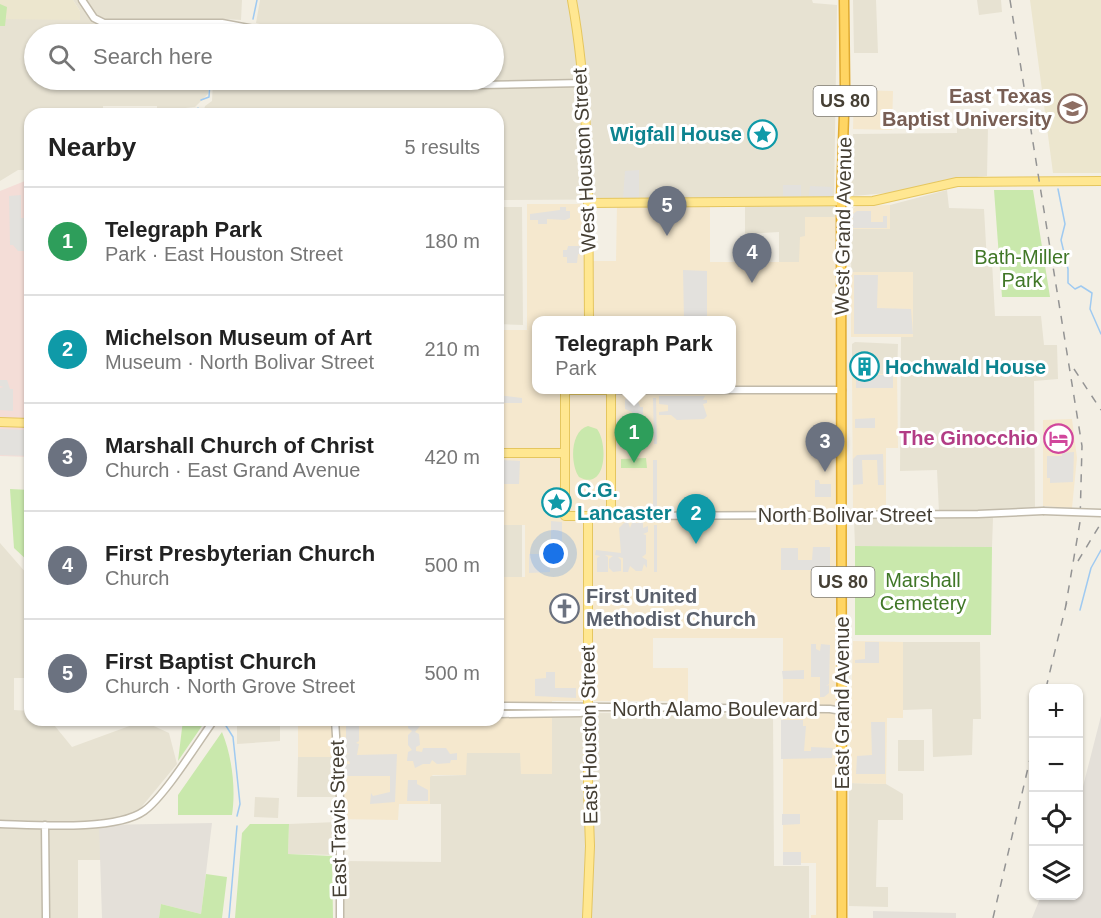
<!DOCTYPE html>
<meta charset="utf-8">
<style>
:root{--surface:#fff;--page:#f2f2f2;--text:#222;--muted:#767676;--line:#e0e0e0;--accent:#fe4310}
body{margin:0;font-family:Arial,sans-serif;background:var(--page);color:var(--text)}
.controls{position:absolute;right:18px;bottom:18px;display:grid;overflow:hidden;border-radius:12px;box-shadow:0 2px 4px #0004}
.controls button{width:54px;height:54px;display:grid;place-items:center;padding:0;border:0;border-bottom:2px solid var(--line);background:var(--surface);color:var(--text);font:30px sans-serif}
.you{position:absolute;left:554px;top:554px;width:21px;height:21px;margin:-15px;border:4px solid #fff;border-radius:50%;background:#1a73e8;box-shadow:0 0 0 9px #1a73e833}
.badge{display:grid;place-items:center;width:39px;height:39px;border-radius:50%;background:var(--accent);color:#fff;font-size:20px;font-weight:700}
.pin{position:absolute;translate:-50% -50px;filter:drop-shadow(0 2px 3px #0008)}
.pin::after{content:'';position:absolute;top:32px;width:21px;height:18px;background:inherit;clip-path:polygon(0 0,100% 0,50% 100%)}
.popup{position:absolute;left:532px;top:316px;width:204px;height:78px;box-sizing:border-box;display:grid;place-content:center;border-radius:12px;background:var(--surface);filter:drop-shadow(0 2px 4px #0005);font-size:20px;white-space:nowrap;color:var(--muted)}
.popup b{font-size:22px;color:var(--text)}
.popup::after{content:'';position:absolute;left:50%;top:100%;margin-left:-12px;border:12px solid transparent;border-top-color:var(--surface)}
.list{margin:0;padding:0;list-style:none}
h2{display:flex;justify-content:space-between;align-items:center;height:78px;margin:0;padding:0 24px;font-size:26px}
h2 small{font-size:20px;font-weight:400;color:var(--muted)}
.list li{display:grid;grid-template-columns:39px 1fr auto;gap:18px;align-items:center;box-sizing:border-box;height:108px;padding:0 24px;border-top:2px solid var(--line)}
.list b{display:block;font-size:22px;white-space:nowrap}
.list p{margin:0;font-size:20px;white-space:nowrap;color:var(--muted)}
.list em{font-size:20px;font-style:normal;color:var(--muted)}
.icon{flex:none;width:33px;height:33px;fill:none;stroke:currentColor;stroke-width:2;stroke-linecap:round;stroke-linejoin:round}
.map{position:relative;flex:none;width:1101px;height:918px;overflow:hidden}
.search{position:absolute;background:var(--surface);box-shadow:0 2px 4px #0004;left:24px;top:24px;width:480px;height:66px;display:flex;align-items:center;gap:15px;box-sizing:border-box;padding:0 21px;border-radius:33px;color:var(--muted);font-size:22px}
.panel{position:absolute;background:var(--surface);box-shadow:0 2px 4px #0004;left:24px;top:108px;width:480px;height:618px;border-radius:18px}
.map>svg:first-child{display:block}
.residential{fill:#e7e2d2}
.commercial{fill:#f5e8ce;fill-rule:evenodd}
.industrial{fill:#e4e0d9}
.education{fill:#ece6ce}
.medical{fill:#f4ddd7}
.green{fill:#c9e8ac}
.parking{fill:#e3e1dd}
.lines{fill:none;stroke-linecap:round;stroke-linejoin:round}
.stream{stroke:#9fcaf1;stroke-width:1.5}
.minor-casing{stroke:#c1baaa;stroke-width:9}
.major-casing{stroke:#e5c65f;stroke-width:10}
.highway-casing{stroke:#e0ab31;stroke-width:11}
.minor{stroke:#fff;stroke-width:6}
.major{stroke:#ffe791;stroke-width:8}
.highway{stroke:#ffd563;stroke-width:8}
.rail{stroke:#949494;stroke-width:1.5;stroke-dasharray:8 8;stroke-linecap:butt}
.minor-bridge-casing{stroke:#c1baaa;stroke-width:9;stroke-linecap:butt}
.minor-bridge{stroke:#fff;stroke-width:6}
.labels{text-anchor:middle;stroke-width:6;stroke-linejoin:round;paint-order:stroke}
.shield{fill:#fff;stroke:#7d7971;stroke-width:1.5}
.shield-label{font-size:18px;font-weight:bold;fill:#453f34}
.education-label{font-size:20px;font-weight:bold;fill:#785e54;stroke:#fff;text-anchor:end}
.culture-label{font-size:20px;font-weight:bold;fill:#0d838f;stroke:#fff;text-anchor:start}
.street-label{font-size:20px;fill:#453f34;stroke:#fff}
.park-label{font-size:20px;fill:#407727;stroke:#fff}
.hotel-label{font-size:20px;font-weight:bold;fill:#b23c85;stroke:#fff;text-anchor:end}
.worship-label{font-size:20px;font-weight:bold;fill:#5b616d;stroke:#fff;text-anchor:start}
</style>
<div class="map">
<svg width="1101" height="918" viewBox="0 0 1101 918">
<rect width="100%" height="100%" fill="#f3efe4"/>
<path class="residential" d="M73,0H242L241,20L224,19V34H34V80H208V94L195,107L157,111V106H103V114H30V170H18L0,181V19L80,11Z
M260,0H812L813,3L837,5L834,198L498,200V114H203L205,106L212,101L213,80H494V34H265L268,26L256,23Z
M853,0H876L878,53H854Z
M977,0H1001L1002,12L979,15Z
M957,126L988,127L987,176L943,180L900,192L853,196L849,189L853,134L957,133Z
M947,190L949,208L984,209L987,262H992L995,316H1041L1044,345H1057L1058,379L1034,381L1035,507L939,512L937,470L900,471L901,337H913V272H851L852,229H889L890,205Z
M745,205H835V217L805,218V237H800V262H779V232L745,234Z
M498,207H522L523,325L498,324Z
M855,342L898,344L897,374H852V344Z
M993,518L992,547L855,546L854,519Z
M499,525H522V577L501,578V604H498Z
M0,543L27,574L30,678H14V710L30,711V720H50L72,747L143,721L169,733L177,764L139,810L120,819H99L102,860H78V918H0Z
M903,642H980L981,719H973L972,755L933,757L932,709L903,710Z
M593,713L773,714L774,866H809V918H344V861L441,862V804H430V776L466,775V753H521L551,774L552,717H592Z
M237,720H280V741L237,744Z
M924,740V771H898V740Z
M298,757H335V797H297Z
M849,783L886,784L903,794V820H878L876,887H888V907L849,906Z
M255,797L279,798L278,818L254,817Z
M337,822L336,855L288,854L289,824Z"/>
<path class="commercial" d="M854,90L893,91L892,130L853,129Z
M527,204H585V261H616L617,205H710V262H799L800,237L805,236V217H835L839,918H811V915H816V863H783V638H653V668H688V701H552V774H521L520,753H467L466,775H433L430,777V804H399L398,820L335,819V757H298V720H498V605L501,604V577H525V525H499L498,551V330H527ZM536,320H732V390H536Z
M890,205V229H852V210L856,206Z
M851,272H913V337H851Z
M852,374H897L898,448H886V511H853Z
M1072,419L1077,458L1072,508L1043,506V420Z
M853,641L903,642V718H887L886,784L849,783Z"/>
<path class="industrial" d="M1101,716V918H1032L1041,896H1078L1079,802Z
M212,823L201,914L161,904L159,918H102L99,825Z
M873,911L956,913V918H873Z"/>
<path class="education" d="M0,0H73L80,11V20L0,19Z
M1030,0H1101V173H1053Z"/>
<path class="medical" d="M30,179V457L0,456V191Z"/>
<path class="green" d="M0,4L7,7L5,26H0Z
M994,190H1033L1050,297H1002Z
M588,426L597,429C608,443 607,492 579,477C570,464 570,431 588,426Z
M646,458L647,468H621V459Z
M10,489L30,490V563L14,548Z
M855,546L992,547L991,635H855Z
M183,720H206L178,761Z
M222,732C232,756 236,789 232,815H178V795Z
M250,824H289L288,854L332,856L333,918H235L242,833Z
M206,874L227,877L222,918H159L161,904L201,914Z"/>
<path class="parking" d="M639,170V198H623L625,171Z
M783,185H801V196H783Z
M810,186L833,187L832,197L809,196Z
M21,195V218H30V251H18L13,245H10L9,196Z
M560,207H566V211H570V218L565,220L547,219V224H538V220H530V214L560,210Z
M857,211H871V222H883V216H887V228H853V214Z
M568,246H580V250H583V255L578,254L577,263H567V257H563V250H567Z
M683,270L707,271V320H684Z
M854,275H878L877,308L911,309L913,334H854Z
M856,375H893V388H856Z
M0,380H7L10,389H13V411L0,410V388L4,387L0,386Z
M498,395L522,398V403H498Z
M659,396H705L703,400H707V403L703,404L707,416L704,419L677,420L671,415H659V412L668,411V405L659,404Z
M637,398L640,407H643V433L631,435L632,412L625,409V399Z
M653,398H656L657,444H654Z
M875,418V428H855V419Z
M0,429L30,430V456L0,455Z
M1074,452L1073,482L1050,483V478H1047V456H1062V453Z
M883,454L884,485H878L877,460H862L863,484L853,485V459L857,455Z
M501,460L520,461L519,484H501Z
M653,460H657V510H653Z
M815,480H819L820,484H831V497H815Z
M551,521L562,522V544H551Z
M628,522L630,528L632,523H643V528L648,526V532L643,534L646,535V554L642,557L647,560V568L644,564L642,571H636L630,566L628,572H623V558L618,557L621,560V571L613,572L609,568V559L613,556L605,555L608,557V572H597V558L600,556L595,555L596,550L621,553L619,528L624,523Z
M654,525H657V572H654Z
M813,547H830V570H781V548H798V560H812Z
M529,554H550V572L529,573Z
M865,642H879V663H855V660L865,659Z
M811,644H816V649L820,651L821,644L830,645L829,684L826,686L829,685V693L824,697H820V677H811Z
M804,670V679H783L782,671Z
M546,672H555V688H576V698L535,696V679L546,678Z
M346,720H390L389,724L356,721L359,724V741L356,743L359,744L357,755L397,754L395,802L370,804L371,793L373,796L390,792V776H343V764H350L349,761L342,762L341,755L350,754L346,753Z
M781,720H803V726H806L804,751H811V747L833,748L832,758L781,759Z
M418,722L420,726L415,732L419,734L420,745L416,747V751L422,752L423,748H446L450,754L457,753V760H451L450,763L437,764L432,760L430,764H423L415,768L413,761H407L408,752L412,750L408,745V735L412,731L408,728V723Z
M871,722H885V774H856L857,756L872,755Z
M408,780H417V784L428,790V801H407Z
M782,814H800V824L782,825Z
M783,852H801V865H783Z"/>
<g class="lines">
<path class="stream" d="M253,19L257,0
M246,34V31
M201,100L209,97L210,80
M198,108V114
M1058,189L1065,224L1061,240L1068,269V283L1075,289L1081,286L1092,293L1090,309L1101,334
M1080,610L1091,568L1101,550
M223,721L233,737L240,804L237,816
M229,918L237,826"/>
<defs>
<path id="minor" d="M82,0L94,18L104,23H222L282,34
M476,80L480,85L582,83
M611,390H842
M611,516L978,514L1043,511
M498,706L830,709L842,711
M498,714L581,713L588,709
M335,720L340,798V918
M0,824C36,825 116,831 144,811C165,796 198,742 214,720
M45,825L46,918"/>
<path id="major" d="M572,0C591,105 588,214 589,320
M588,203L873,201L957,182L1101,181
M565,390H611V516H565Z
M0,422L30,423
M498,453H565
M587,918L590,846L588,789V516"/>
<path id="highway" d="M842,918L841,201L845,87L844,0"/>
</defs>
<use href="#minor" class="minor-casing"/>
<use href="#major" class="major-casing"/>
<use href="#highway" class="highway-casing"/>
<use href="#minor" class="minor"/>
<use href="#major" class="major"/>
<use href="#highway" class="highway"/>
<path class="rail" d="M1010,0L1082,446L1080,522L1065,610
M1074,369L1101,410
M1078,561L1101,523
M1046,688L1067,601
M993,918L1034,742"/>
<defs>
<path id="minor-bridge" d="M1043,511L1101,513"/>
</defs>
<use href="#minor-bridge" class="minor-bridge-casing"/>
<use href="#minor-bridge" class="minor-bridge"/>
</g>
<defs>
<symbol id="university-ring" viewBox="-11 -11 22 22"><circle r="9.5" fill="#fff" stroke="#8d6e63" stroke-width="1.5"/><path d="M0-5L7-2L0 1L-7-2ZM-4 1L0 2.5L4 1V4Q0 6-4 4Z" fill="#8d6e63"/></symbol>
<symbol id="sight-ring" viewBox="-11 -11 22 22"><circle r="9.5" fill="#fff" stroke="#0f9aa8" stroke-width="1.5"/><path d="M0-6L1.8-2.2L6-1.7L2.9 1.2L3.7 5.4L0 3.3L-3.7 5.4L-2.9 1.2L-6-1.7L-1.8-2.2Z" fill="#0f9aa8"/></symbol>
<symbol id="building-ring" viewBox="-11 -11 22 22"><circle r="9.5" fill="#fff" stroke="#0f9aa8" stroke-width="1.5"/><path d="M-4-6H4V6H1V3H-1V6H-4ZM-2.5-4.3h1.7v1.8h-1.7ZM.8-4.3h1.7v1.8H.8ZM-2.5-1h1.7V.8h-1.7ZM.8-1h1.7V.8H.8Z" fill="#0f9aa8"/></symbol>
<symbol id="hotel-ring" viewBox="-11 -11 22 22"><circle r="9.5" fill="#fff" stroke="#d1479c" stroke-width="1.5"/><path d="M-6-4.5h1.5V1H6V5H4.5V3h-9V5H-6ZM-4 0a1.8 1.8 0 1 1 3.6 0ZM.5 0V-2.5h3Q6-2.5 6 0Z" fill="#d1479c"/></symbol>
<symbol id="church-ring" viewBox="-11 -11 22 22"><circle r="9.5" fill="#fff" stroke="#6b7280" stroke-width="1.5"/><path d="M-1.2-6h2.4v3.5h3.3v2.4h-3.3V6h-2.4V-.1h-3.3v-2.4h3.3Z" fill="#6b7280"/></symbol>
</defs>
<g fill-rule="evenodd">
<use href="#university-ring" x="1056" y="92" width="33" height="33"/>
<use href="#sight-ring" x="746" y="118" width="33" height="33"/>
<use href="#building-ring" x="848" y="350" width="33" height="33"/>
<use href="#hotel-ring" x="1042" y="422" width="33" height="33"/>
<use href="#sight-ring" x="540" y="486" width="33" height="33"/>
<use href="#church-ring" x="548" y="592" width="33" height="33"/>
</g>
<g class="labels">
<g class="shield">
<rect x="813.5" y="86" width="63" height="30" rx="4.5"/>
<rect x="811.5" y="567" width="63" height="30" rx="4.5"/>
</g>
<g class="shield-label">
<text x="845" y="107">US 80</text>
<text x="843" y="588">US 80</text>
</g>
<g class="education-label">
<text x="1052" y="103">East Texas<tspan x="1052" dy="23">Baptist University</tspan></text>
</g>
<g class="culture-label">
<text x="742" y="141" text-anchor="end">Wigfall House</text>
<text x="885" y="374">Hochwald House</text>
<text x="577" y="497">C.G.<tspan x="577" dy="23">Lancaster</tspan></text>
</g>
<g class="street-label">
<text transform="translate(584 160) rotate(-93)" y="7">West Houston Street</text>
<text transform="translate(843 226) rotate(-89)" y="7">West Grand Avenue</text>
<text x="845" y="522">North Bolivar Street</text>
<text transform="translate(842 703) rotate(-90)" y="7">East Grand Avenue</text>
<text x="715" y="716">North Alamo Boulevard</text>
<text transform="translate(589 735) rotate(-91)" y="7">East Houston Street</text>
<text transform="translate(338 819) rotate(-91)" y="7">East Travis Street</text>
</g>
<g class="park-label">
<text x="1022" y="264">Bath-Miller<tspan x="1022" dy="23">Park</tspan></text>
<text x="923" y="587">Marshall<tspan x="923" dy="23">Cemetery</tspan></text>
</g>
<g class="hotel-label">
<text x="1038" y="445">The Ginocchio</text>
</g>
<g class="worship-label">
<text x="586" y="603">First United<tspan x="586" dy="23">Methodist Church</tspan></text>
</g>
</g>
</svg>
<div class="controls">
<button>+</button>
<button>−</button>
<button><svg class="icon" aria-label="locate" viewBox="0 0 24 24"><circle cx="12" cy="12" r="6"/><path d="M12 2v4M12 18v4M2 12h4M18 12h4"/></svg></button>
<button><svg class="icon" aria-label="layers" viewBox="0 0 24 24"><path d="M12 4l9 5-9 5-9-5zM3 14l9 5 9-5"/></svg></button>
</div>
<div class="you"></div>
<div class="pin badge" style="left:634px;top:463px;background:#2e9e5b">1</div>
<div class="popup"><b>Telegraph Park</b>Park</div>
<div class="pin badge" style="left:696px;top:544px;background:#0f9aa8">2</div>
<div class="pin badge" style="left:825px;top:472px;background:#6b7280">3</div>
<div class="pin badge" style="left:752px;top:283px;background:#6b7280">4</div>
<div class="pin badge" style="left:667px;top:236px;background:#6b7280">5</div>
<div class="search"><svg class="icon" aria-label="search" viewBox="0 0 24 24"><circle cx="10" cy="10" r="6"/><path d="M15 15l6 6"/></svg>Search here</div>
<section class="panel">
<h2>Nearby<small>5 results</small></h2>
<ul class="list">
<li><span class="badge" style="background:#2e9e5b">1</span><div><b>Telegraph Park</b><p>Park · East Houston Street</p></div><em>180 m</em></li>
<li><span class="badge" style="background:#0f9aa8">2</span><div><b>Michelson Museum of Art</b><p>Museum · North Bolivar Street</p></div><em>210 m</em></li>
<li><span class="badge" style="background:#6b7280">3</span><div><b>Marshall Church of Christ</b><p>Church · East Grand Avenue</p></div><em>420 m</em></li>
<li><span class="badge" style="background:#6b7280">4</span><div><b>First Presbyterian Church</b><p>Church</p></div><em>500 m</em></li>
<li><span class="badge" style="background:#6b7280">5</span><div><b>First Baptist Church</b><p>Church · North Grove Street</p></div><em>500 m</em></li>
</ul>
</section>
</div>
